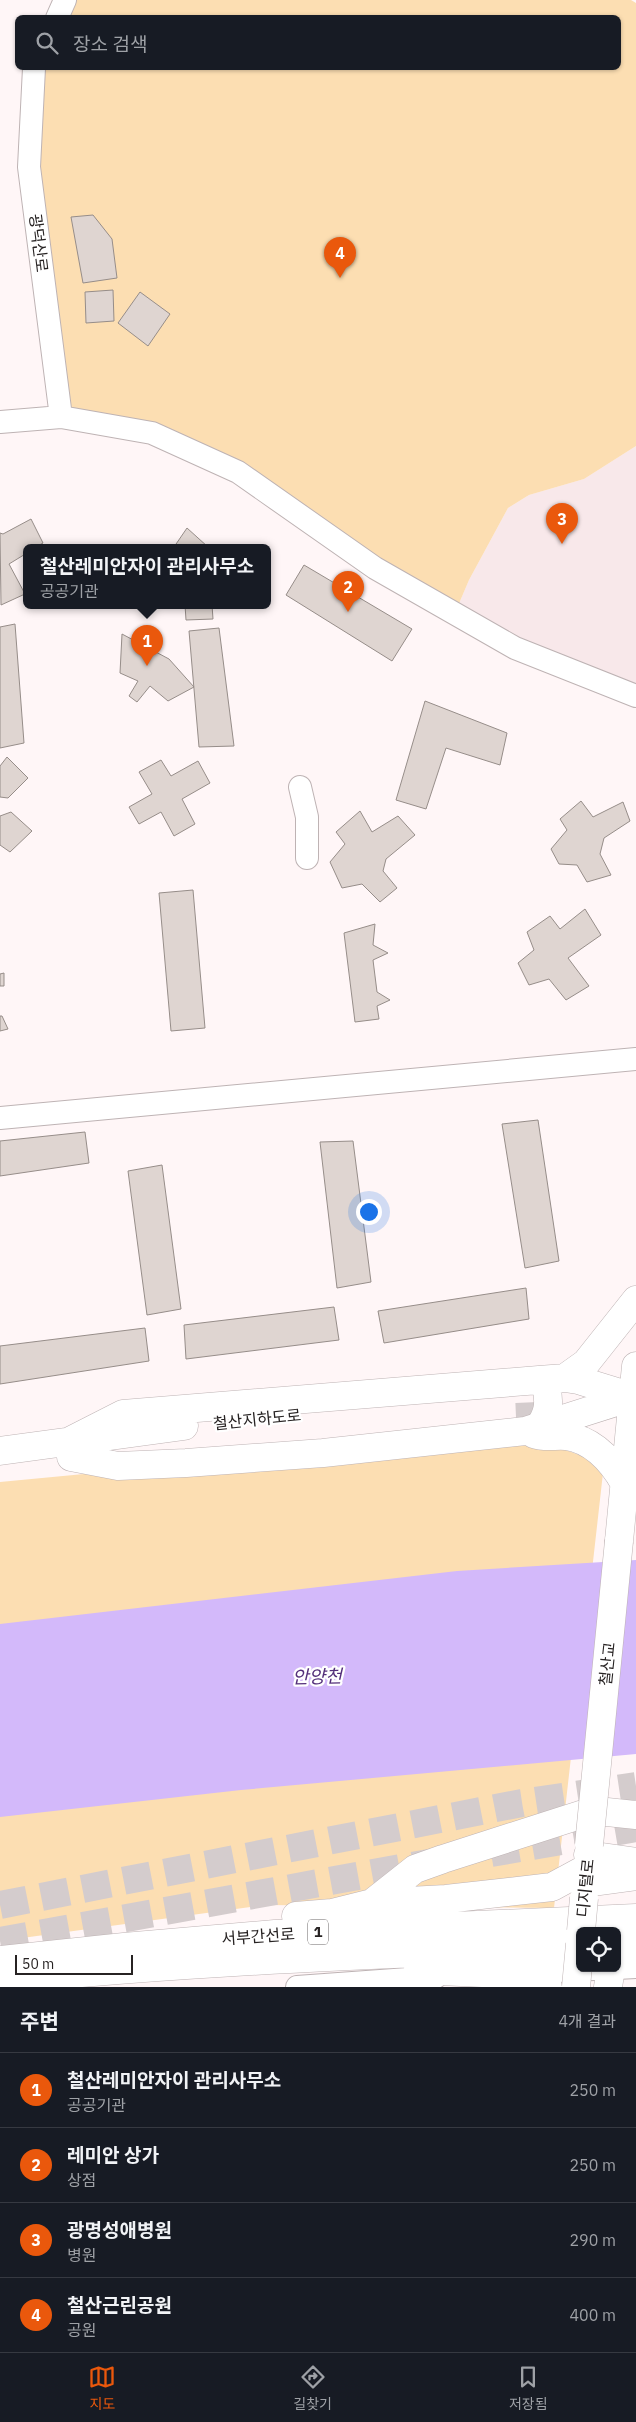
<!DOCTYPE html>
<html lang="ko">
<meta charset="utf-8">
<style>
:root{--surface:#171b24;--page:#242831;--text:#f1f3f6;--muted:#9ea1a6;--line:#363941;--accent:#ea580c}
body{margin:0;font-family:"IBM Plex Sans","Noto Sans KR",sans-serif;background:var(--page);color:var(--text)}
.controls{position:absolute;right:15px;bottom:15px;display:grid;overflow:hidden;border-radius:8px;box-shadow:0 1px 4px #0004}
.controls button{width:45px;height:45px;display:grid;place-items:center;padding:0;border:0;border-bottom:1px solid var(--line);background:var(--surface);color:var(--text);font:25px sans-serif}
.scale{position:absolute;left:15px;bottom:12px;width:118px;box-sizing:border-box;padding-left:5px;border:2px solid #272323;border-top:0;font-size:14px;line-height:18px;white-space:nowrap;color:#272323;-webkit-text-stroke:4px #fff;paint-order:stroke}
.you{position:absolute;left:368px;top:1211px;width:18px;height:18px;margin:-12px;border:4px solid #fff;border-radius:50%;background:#1a73e8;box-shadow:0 0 0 8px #1a73e833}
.badge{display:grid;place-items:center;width:32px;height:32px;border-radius:50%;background:var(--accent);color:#fff;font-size:16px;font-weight:700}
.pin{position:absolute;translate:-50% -41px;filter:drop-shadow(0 1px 2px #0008)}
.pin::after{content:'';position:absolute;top:26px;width:18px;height:15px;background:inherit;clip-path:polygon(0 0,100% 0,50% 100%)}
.popup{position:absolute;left:23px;top:544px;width:248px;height:65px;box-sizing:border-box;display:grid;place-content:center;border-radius:8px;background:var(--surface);filter:drop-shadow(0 1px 4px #0005);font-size:16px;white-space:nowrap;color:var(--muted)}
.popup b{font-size:19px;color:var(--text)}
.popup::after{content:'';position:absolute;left:50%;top:100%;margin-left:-10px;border:10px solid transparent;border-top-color:var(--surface)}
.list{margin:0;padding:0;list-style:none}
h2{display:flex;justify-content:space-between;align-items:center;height:65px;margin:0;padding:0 20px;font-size:21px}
h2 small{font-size:16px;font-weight:400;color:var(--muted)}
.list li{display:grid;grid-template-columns:32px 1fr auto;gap:15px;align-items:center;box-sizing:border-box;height:75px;padding:0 20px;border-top:1px solid var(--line)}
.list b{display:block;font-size:19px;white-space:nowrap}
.list p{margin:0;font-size:16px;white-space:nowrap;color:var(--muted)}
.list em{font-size:16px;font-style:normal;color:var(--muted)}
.icon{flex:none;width:28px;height:28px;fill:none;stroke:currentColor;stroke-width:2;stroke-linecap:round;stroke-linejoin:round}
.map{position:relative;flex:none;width:636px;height:1987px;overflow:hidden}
.search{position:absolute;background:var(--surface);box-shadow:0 1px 4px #0004;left:15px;right:15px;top:15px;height:55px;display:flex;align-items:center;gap:12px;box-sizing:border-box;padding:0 18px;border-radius:8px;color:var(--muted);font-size:19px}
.sheet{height:365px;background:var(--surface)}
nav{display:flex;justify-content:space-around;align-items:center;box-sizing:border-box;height:70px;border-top:1px solid var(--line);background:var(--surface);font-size:14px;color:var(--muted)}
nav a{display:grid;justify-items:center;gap:2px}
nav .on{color:var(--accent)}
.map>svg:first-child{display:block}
.built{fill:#f8e8ea}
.green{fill:#fcdeb2}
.water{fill:#d3b9fa}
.building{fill:#dfd5d1;stroke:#968d89}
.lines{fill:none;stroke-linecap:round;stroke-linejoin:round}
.major-tunnel{stroke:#d4cccd;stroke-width:28;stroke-dasharray:28 14;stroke-linecap:butt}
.highway-tunnel{stroke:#d4cccd;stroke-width:28;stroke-dasharray:28 14;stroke-linecap:butt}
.minor-casing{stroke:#beb3b4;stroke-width:24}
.major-casing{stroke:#beb3b4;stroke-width:29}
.minor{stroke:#fff;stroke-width:22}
.major{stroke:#fff;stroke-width:28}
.major-bridge-casing{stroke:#beb3b4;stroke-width:29;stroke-linecap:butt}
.major-bridge{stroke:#fff;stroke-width:28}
.labels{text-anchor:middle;stroke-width:4.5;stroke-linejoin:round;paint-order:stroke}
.shield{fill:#fff;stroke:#686565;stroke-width:1}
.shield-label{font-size:15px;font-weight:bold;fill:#272323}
.street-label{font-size:16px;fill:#272323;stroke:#fff}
.water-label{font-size:18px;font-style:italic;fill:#532f7a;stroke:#fff}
</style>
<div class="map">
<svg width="636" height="1987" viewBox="0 0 636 1987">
<rect width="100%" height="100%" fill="#fff6f7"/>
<path class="built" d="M636,446V696L455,613L469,580L508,508L529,495L584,479Z"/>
<path class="green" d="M65,0H631L636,3V446L584,479L529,495L508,508L469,580L455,613L152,433L61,417L29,167L34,68H618V18L57,17Z
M541,1441L604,1464L554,1908L265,1905L0,1941V1482L147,1468Z"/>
<path class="water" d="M636,1560V1754L241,1790L0,1817V1624L457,1571Z"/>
<path class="building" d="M93,215L112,239L117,278L83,283L71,217Z
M113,290L114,321L86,323L85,292Z
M140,292L170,314L148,346L118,323Z
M31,519L43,543L36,547H27V553L9,564L25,594L1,605L0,533L3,534Z
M187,528L208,547H174Z
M304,565L412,629L392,661L286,595Z
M185,605H212L213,619L186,620Z
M15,624L24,743L0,748V627Z
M219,628L234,746L199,747L189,631Z
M122,634L169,659L194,687L168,701L150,686L137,702L129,696L138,681L120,673Z
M425,701L507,733L500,765L446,748L426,809L396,800Z
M7,757L28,778L8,798L0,797V766Z
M161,760L171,776L198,761L210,783L182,799L195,824L174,836L161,812L139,824L129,807L152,794L139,772Z
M581,801L593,817L623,802L630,821L604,838L600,854L611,875L587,882L577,865L559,864L551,849L567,830L560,819Z
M360,811L372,832L398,816L415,835L386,859L383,871L397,888L380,902L362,884L342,888L330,862L345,844L336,832Z
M11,812L32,831L10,852L0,845V816Z
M193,890L205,1028L171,1031L159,893Z
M585,909L601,935L568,958L589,986L566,1000L549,979L529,985L518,963L534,950L527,932L550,916L560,929Z
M375,924L373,945L388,953L373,960L377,992L390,1000L377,1006L379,1019L355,1022L344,933Z
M4,973V986H0V974Z
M0,1016H2L8,1029L0,1031Z
M538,1120L559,1261L525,1268L502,1124Z
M85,1132L89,1163L0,1176V1141Z
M353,1141L371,1282L337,1288L320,1142Z
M162,1165L181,1309L147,1315L128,1171Z
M526,1288L529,1319L384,1343L378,1311Z
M334,1307L339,1340L186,1359L184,1325Z
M145,1328L149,1361L0,1384V1346Z"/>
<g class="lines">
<path class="major-tunnel" d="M516,1417L562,1415"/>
<path class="highway-tunnel" d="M491,1853L636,1828
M0,1905L522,1803L636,1786
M0,1941L429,1863"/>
<defs>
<path id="minor" d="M57,18L65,0
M34,68L29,167L61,417
M0,422L61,417L152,433L238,472L375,568L515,648L636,696
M300,787L307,817V858
M0,1118L636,1059
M617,1968L636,1967
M521,1973L612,1968
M297,1987L436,1977"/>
<path id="major" d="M565,1378L586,1363L636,1300
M537,1429C549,1415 550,1403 546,1385L539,1380
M534,1434C545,1438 555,1435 566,1436C594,1440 612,1461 625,1484
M66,1443L123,1414L539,1380L565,1378L578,1380L636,1398
M0,1451L184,1426
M71,1457L118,1466L186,1463L323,1453L525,1431L635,1396
M619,1541L636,1366
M588,1855L636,1862
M586,1883L636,1876
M372,1903L415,1869L443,1859L580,1815L607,1812L636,1815
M296,1916L332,1913L372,1903L446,1899L552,1887L587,1868
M617,1945L636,1944
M0,1960L124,1947L275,1934L636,1918
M418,1970L525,1975L535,1978L548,1987
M0,1981C192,1960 387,1955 580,1946
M608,1987L611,1968"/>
</defs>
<use href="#minor" class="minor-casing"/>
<use href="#major" class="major-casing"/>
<use href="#minor" class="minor"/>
<use href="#major" class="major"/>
<defs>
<path id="major-bridge" d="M589,1845L619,1541
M581,1931L584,1898
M576,1987L580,1944"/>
</defs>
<use href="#major-bridge" class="major-bridge-casing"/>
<use href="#major-bridge" class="major-bridge"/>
</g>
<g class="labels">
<rect class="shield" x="308" y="1919.5" width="20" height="25" rx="4"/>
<g class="shield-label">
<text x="318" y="1937">1</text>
</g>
<g class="street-label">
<text transform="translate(39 243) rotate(83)" y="6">광덕산로</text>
<text transform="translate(257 1419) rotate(-6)" y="6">철산지하도로</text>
<text transform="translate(607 1664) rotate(-84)" y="6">철산교</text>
<text transform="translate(585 1888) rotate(-84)" y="6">디지털로</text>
<text transform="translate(258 1936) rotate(-4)" y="6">서부간선로</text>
</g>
<g class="water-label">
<text transform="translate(317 1677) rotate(-1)" y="6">안양천</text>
</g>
</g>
</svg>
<div class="controls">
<button><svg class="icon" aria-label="locate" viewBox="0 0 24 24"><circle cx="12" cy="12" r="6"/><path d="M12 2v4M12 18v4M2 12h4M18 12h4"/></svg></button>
</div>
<div class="scale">50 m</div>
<div class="you"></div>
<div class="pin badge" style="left:147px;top:666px">1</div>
<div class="popup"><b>철산레미안자이 관리사무소</b>공공기관</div>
<div class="pin badge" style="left:348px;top:612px">2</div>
<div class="pin badge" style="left:562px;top:544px">3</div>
<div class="pin badge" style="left:340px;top:278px">4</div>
<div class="search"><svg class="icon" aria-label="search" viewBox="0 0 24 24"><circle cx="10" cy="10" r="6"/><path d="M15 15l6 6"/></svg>장소 검색</div>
</div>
<section class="sheet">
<h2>주변<small>4개 결과</small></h2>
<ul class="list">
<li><span class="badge">1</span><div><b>철산레미안자이 관리사무소</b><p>공공기관</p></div><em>250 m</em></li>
<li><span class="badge">2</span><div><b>레미안 상가</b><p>상점</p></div><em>250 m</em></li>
<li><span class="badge">3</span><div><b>광명성애병원</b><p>병원</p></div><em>290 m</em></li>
<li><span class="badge">4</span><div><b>철산근린공원</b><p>공원</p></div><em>400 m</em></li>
</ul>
</section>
<nav>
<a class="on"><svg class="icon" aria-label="map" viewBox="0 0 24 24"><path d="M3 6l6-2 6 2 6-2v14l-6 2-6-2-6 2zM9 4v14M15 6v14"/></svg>지도</a>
<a><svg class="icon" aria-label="directions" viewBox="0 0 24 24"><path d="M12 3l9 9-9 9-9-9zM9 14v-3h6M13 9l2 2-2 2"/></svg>길찾기</a>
<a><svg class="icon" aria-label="saved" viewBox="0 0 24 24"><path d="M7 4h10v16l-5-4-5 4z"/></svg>저장됨</a>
</nav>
